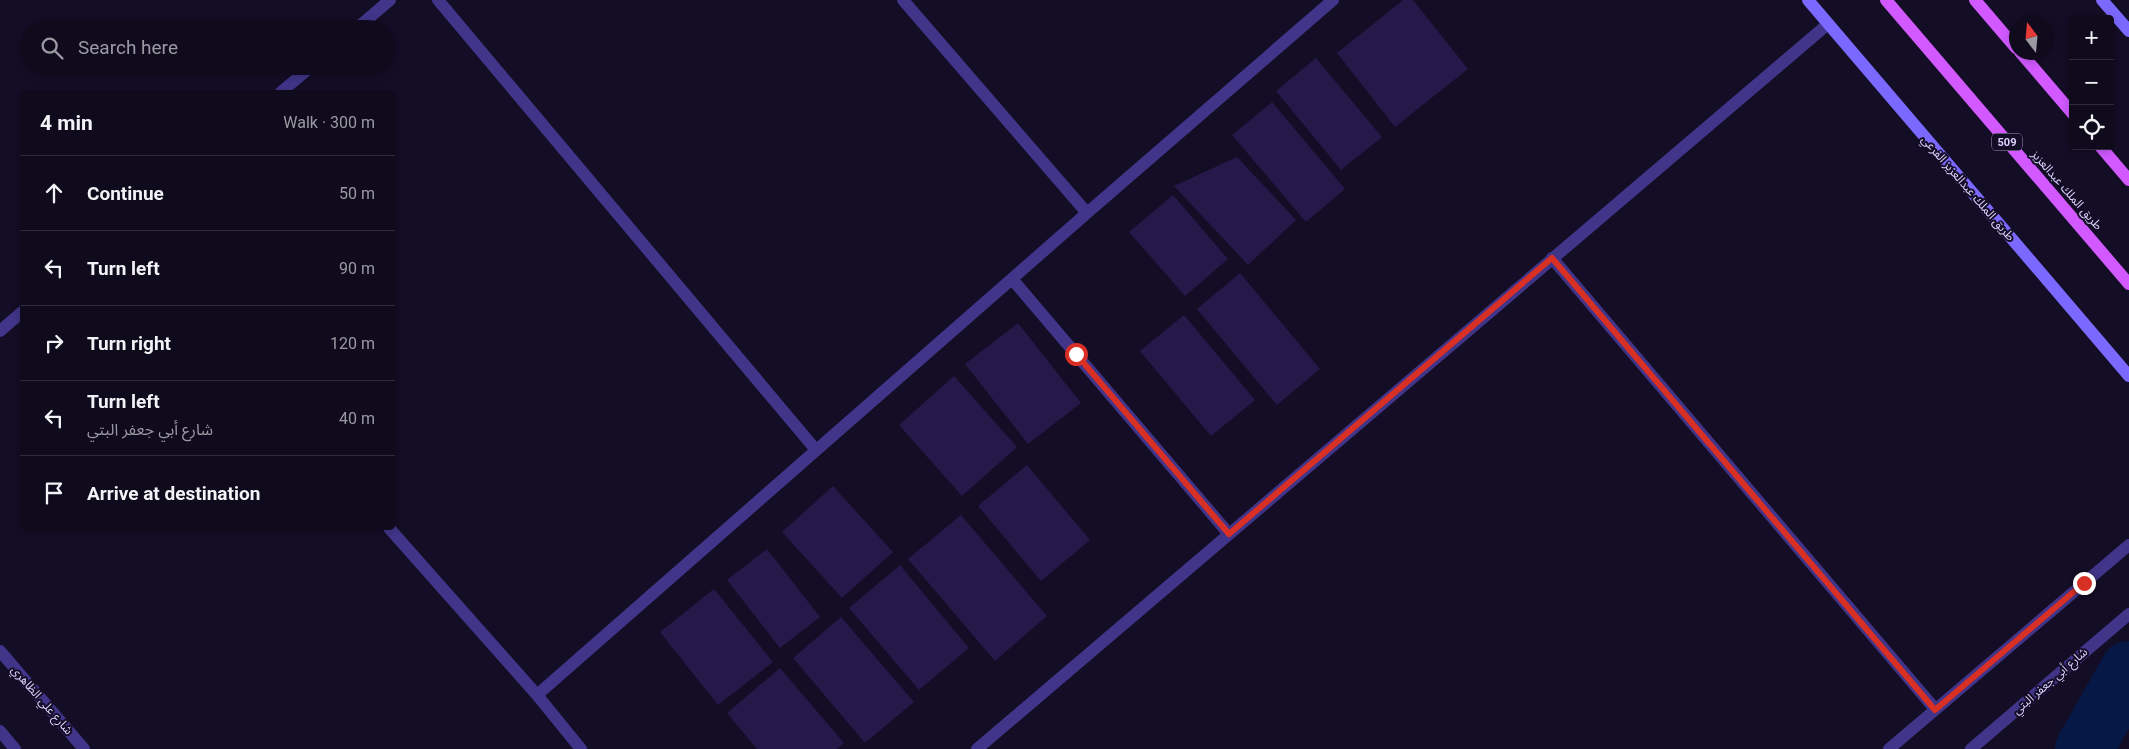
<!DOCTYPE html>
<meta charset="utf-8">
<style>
:root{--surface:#0f0a1c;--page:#181325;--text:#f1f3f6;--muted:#9b9aa3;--line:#2f2b3b}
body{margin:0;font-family:Roboto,"Noto Sans Arabic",sans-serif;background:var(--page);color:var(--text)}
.controls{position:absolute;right:15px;top:15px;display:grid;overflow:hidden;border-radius:5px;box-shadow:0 2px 8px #0003}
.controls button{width:45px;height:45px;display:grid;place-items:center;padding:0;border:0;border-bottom:1px solid var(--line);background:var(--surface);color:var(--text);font:25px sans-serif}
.compass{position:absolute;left:2009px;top:15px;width:45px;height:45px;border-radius:50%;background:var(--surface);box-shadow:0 2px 8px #0003;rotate:344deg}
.stop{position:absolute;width:15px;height:15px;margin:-11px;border:4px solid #d93025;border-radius:50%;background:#fff}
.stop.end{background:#d93025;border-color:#fff;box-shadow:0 1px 5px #0008}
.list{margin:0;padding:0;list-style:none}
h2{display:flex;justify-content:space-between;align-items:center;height:65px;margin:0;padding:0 20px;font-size:21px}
h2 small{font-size:16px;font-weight:400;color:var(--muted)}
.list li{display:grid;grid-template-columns:32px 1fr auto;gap:15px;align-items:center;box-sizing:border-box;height:75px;padding:0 20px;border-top:1px solid var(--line)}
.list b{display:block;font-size:19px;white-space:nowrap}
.list p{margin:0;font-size:16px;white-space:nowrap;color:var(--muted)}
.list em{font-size:16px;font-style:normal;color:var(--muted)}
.icon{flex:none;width:28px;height:28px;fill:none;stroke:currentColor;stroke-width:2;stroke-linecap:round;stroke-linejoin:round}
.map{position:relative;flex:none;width:2129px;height:749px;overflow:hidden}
.search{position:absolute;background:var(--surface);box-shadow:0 2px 8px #0003;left:20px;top:20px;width:375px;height:55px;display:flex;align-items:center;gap:12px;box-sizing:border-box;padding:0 18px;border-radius:28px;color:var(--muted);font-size:19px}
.panel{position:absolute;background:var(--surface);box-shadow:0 2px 8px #0003;left:20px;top:90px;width:375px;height:440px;border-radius:5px}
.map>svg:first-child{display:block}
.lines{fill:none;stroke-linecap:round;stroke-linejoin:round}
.river{stroke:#061846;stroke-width:58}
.building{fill:#261849}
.minor{stroke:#403588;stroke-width:12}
.tertiary{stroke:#403588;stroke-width:12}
.secondary{stroke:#7b69ff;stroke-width:12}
.primary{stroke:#d159ff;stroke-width:12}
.route{stroke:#d93025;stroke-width:6}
.labels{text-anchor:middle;stroke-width:4;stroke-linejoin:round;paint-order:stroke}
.shield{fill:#140d26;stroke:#a097be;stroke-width:1}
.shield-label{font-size:11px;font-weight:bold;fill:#dcd2ff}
.street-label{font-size:12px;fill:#dcd2ff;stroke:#140d26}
</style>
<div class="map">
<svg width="2129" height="749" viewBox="0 0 2129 749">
<rect width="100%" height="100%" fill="#140d26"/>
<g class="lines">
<path class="river" d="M2084,749L2129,670"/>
</g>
<path class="building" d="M1403,0H1413L1468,69L1395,127L1337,53Z
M1316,58L1382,137L1341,170L1276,91Z
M1272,102L1345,189L1306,222L1232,135Z
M1237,157L1296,220L1248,265L1174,186Z
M1173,195L1228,259L1185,296L1129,232Z
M1240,273L1320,369L1277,405L1197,309Z
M1184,315L1255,400L1211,436L1140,351Z
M1018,323L1081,403L1028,444L965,364Z
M954,376L1017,447L962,496L899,425Z
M1027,465L1090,540L1041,581L978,506Z
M833,486L893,552L842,598L782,532Z
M961,515L1047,616L995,661L908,559Z
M767,549L820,617L780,648L727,580Z
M900,565L969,648L919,690L849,608Z
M714,589L773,662L718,705L660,632Z
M841,617L914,702L865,743L793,658Z
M780,668L844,743L837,749H757L727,713Z"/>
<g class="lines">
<path class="minor" d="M438,0L816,450
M903,0L1087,213L1333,0
M356,29L390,0
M281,92L312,66
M1552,258L1935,709
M1012,279L1229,534
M0,331L22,312
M389,528L537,695L581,749
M537,695L1087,213
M977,749L1828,24"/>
<path class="tertiary" d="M0,651L84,749
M0,731L15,749
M1889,749L2129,545
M1971,749L2129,614"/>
<path class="secondary" d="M1808,0L2129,376
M2102,0L2129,31"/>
<path class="primary" d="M1886,0L2129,284
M1975,0L2016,48
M2020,52L2073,114
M2100,146L2129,180"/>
</g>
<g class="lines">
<path class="route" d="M1076,354L1229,534L1552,258L1935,710L2084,583"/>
</g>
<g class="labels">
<rect class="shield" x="1992" y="133.5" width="30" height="17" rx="4"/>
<g class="shield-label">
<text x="2007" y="146">509</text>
</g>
<g class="street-label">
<text transform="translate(1968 188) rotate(49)" y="4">طريق الملك عبدالعزيز الفرعي</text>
<text transform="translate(2067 190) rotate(49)" y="4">طريق الملك عبدالعزيز</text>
<text transform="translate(2050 681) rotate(-41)" y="4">شارع أبي جعفر البتي</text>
<text transform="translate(42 700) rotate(49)" y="4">شارع علي الظاهري</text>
</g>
</g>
</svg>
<div class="controls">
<button>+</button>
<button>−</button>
<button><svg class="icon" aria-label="locate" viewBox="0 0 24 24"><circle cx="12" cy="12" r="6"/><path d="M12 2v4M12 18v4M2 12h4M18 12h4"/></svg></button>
</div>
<svg class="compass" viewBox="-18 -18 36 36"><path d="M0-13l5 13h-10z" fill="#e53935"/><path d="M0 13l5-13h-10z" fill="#9b9aa3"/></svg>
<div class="stop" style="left:1076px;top:354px"></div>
<div class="stop end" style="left:2084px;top:583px"></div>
<div class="search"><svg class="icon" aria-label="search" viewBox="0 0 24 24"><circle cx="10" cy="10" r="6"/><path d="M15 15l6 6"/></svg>Search here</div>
<section class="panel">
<h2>4 min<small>Walk · 300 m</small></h2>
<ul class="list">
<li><svg class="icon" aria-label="ahead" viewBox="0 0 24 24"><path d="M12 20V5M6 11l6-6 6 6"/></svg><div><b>Continue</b></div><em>50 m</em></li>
<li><svg class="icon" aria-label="left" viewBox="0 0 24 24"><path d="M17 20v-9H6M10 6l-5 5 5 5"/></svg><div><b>Turn left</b></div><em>90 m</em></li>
<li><svg class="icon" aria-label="right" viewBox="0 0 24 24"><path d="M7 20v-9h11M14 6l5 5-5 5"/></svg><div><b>Turn right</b></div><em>120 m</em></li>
<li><svg class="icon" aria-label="left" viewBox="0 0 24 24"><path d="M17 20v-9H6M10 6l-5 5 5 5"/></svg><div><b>Turn left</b><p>شارع أبي جعفر البتي</p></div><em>40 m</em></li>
<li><svg class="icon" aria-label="arrive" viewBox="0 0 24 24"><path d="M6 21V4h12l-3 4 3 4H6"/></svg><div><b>Arrive at destination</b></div></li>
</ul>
</section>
</div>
